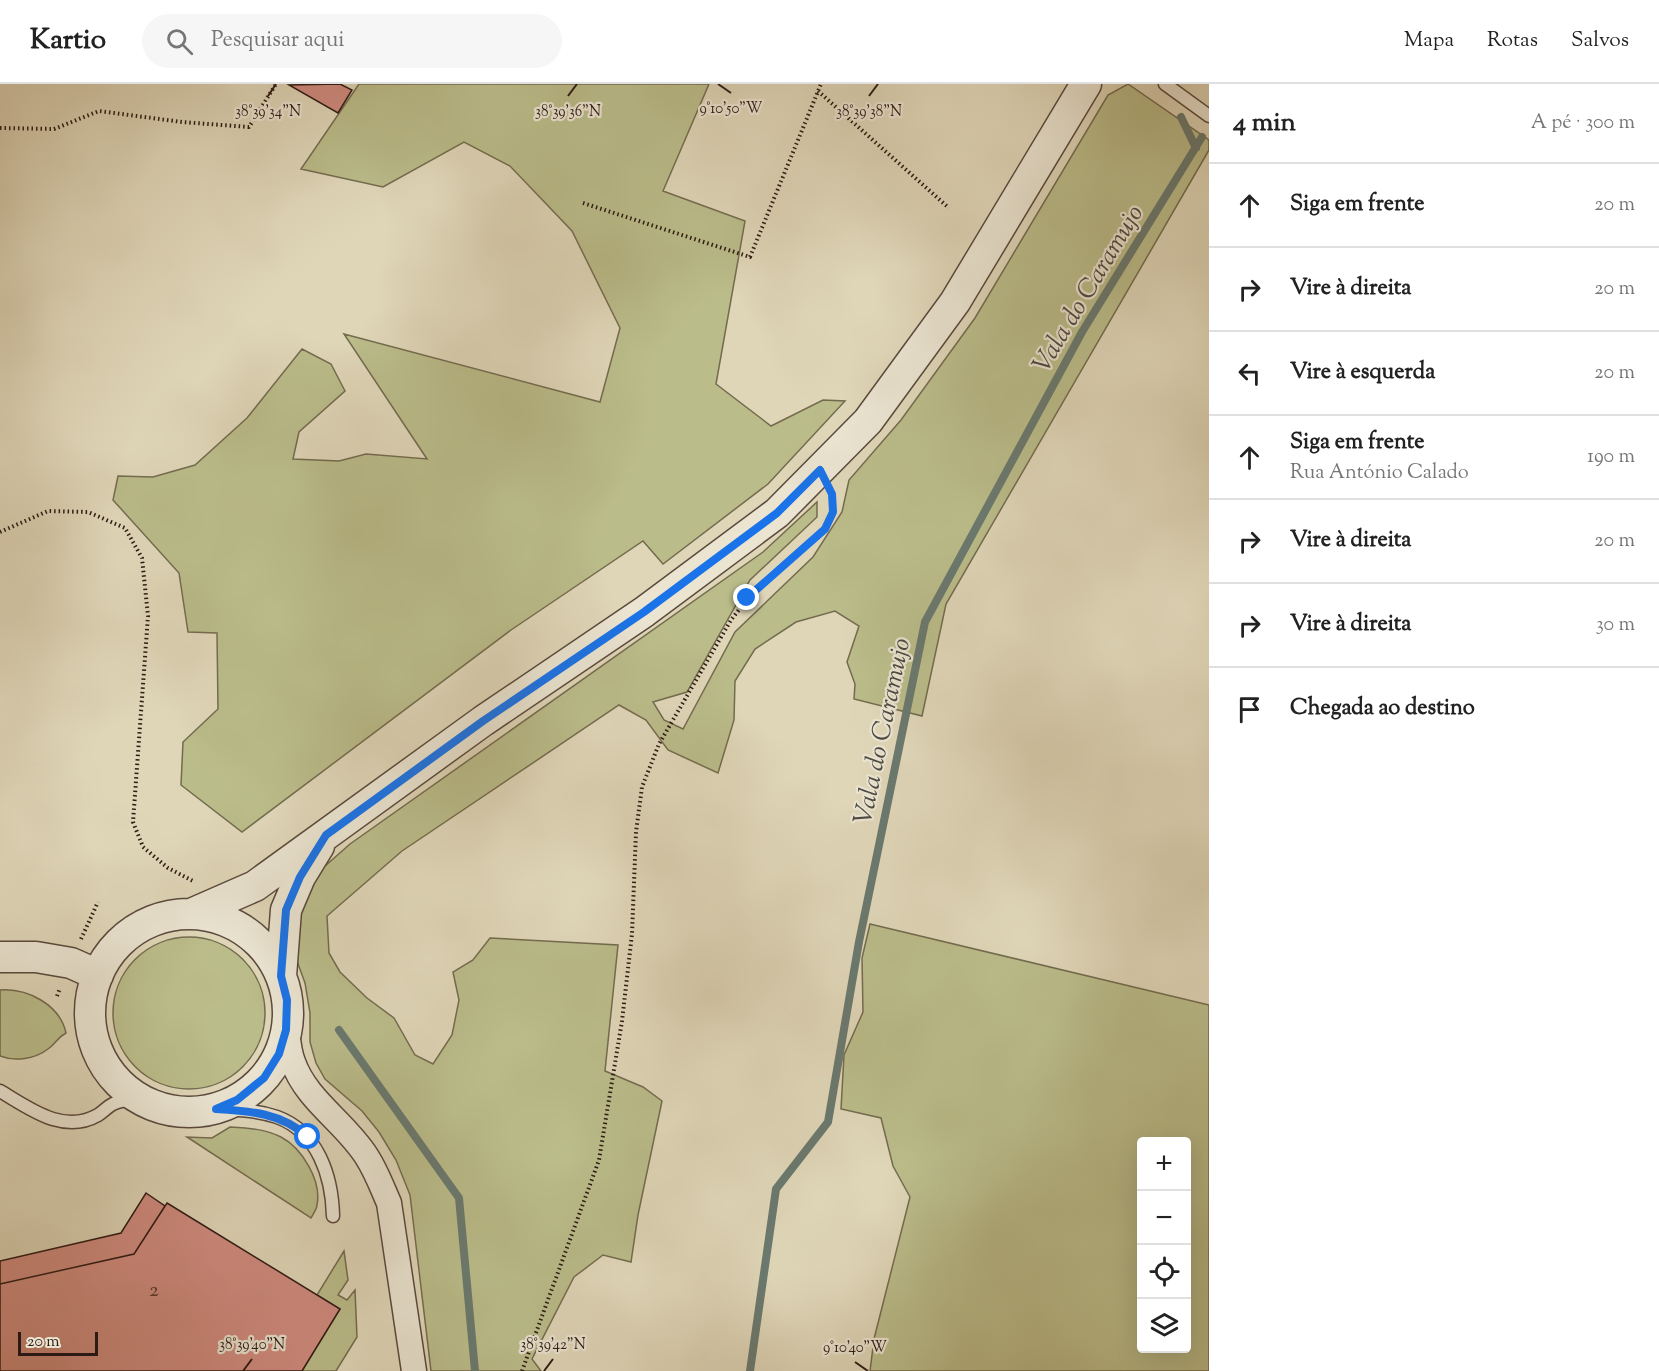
<!DOCTYPE html>
<html lang="pt">
<meta charset="utf-8">
<style>
:root{--surface:#fff;--page:#f6f6f6;--text:#222;--muted:#767676;--line:#e0e0e0}
body{margin:0;font-family:"Sorts Mill Goudy",serif;background:var(--page);color:var(--text)}
.controls{position:absolute;right:18px;bottom:18px;display:grid;overflow:hidden;border-radius:6px;box-shadow:0 6px 24px #0002}
.controls button{width:54px;height:54px;display:grid;place-items:center;padding:0;border:0;border-bottom:2px solid var(--line);background:var(--surface);color:var(--text);font:30px sans-serif}
.scale{position:absolute;left:18px;bottom:15px;width:80px;box-sizing:border-box;padding-left:6px;border:3px solid #2d1a14;border-top:0;font-size:16px;line-height:21px;white-space:nowrap;color:#2d1a14;-webkit-text-stroke:4px #eae4d1;paint-order:stroke}
.stop{position:absolute;width:18px;height:18px;margin:-14px;border:4px solid #1a73e8;border-radius:50%;background:#fff}
.stop.end{background:#1a73e8;border-color:#fff;box-shadow:0 2px 6px #0008}
.list{margin:0;padding:0;list-style:none}
h2{display:flex;justify-content:space-between;align-items:center;height:78px;margin:0;padding:0 24px;font-size:26px}
h2 small{font-size:20px;font-weight:400;color:var(--muted)}
.list li{display:grid;grid-template-columns:39px 1fr auto;gap:18px;align-items:center;box-sizing:border-box;height:84px;padding:0 24px;border-top:2px solid var(--line)}
.list b{display:block;font-size:22px;white-space:nowrap}
.list p{margin:0;font-size:20px;white-space:nowrap;color:var(--muted)}
.list em{font-size:20px;font-style:normal;color:var(--muted)}
.icon{flex:none;width:33px;height:33px;fill:none;stroke:currentColor;stroke-width:2;stroke-linecap:round;stroke-linejoin:round}
.map{position:relative;flex:none;width:1209px;height:1287px;overflow:hidden}
header{display:flex;align-items:center;gap:36px;box-sizing:border-box;height:84px;padding:0 30px;background:var(--surface);border-bottom:2px solid var(--line)}
header strong{font-size:28px}
nav{display:flex;gap:33px;margin-inline-start:auto;font-size:21px}
.search{width:420px;height:54px;background:var(--page);display:flex;align-items:center;gap:15px;box-sizing:border-box;padding:0 21px;border-radius:33px;color:var(--muted);font-size:22px}
main{display:flex}
aside{flex:1;background:var(--surface)}
.map>svg:first-child{display:block}
.green{fill:#babc8a;stroke:#746b4f;stroke-width:1.5;fill-rule:evenodd}
.lines{fill:none;stroke-linecap:round;stroke-linejoin:round}
.stream{stroke:#6a796f;stroke-width:8}
.building{fill:#d08b80;stroke:#2d1a14;stroke-width:1.5}
.service-casing{stroke:#5a493d;stroke-width:15}
.minor-casing{stroke:#5a493d;stroke-width:27}
.tertiary-casing{stroke:#5a493d;stroke-width:33}
.path{stroke:#2d1a14;stroke-width:4;stroke-dasharray:1.5 3;stroke-linecap:butt}
.service{stroke:#eae4d1;stroke-width:12}
.minor{stroke:#eae4d1;stroke-width:24}
.tertiary{stroke:#eae4d1;stroke-width:30}
.route{stroke:#1a73e8;stroke-width:8}
.ticks{fill:none;stroke:#2d1a14;stroke-width:2}
.labels{text-anchor:middle;stroke-width:4.5;stroke-linejoin:round;paint-order:stroke}
.number-label{font-size:21px;fill:#56362f}
.water-label{font-size:26px;font-style:italic;fill:#4c4a42;stroke:#eae4d1}
.ticks-label{font-size:15px;text-anchor:middle;fill:#2d1a14;stroke:#eae4d1;stroke-width:4.5;stroke-linejoin:round;paint-order:stroke}
</style>
<header>
<strong>Kartio</strong>
<div class="search"><svg class="icon" aria-label="search" viewBox="0 0 24 24"><circle cx="10" cy="10" r="6"/><path d="M15 15l6 6"/></svg>Pesquisar aqui</div>
<nav><a>Mapa</a><a>Rotas</a><a>Salvos</a></nav>
</header>
<main>
<div class="map">
<svg width="1209" height="1287" viewBox="0 0 1209 1287">
<rect width="100%" height="100%" fill="#dfd6b8"/>
<filter id="stains"><feTurbulence type="fractalNoise" baseFrequency=".00333" numOctaves="4"/><feColorMatrix values="0 0 0 0 .2 0 0 0 0 .09 0 0 0 0 .02 0 0 0 .5 -.17"/></filter>
<radialGradient id="worn" r=".72"><stop offset=".6" stop-color="#630" stop-opacity="0"/><stop offset="1" stop-color="#630" stop-opacity=".3"/></radialGradient>
<path class="green" d="M359,0H709L663,107L745,137L716,300L771,342L823,316L845,317L768,400L663,480L643,457L511,546L242,748L181,701L183,658L218,625L217,549L188,548L179,489L113,416L118,392L153,393L195,381L247,334L302,265L331,280L345,307L299,348L293,375L339,377L366,370L427,375L344,250L600,318L620,244L572,147L510,82L464,58L383,103L301,85Z
M1128,0L1209,56V66L946,520L922,632L854,615L855,600L847,578L859,542L835,527L796,538L755,565L735,597L734,636L718,689L668,666L646,636L619,621L402,767L327,832L329,869L340,888L367,914L394,934L415,971L433,980L452,951L459,916L453,888L473,876L490,854L618,861L605,987L643,1003L662,1017L638,1131L631,1178L603,1171L574,1193L532,1275L541,1287H431L410,1111L396,1076L379,1048L362,1027L325,995L316,979L310,958V929L305,899L297,877L295,855L300,821L311,800L324,783L350,760L763,468L817,418V433L750,496L687,608L653,618L664,636L683,645L735,548L813,473L842,428L849,396L901,336L975,234L1108,11Z
M870,840L1209,921V1287H870L874,1255L910,1113L893,1082L881,1034L841,1025L844,971L863,928L862,874ZM1142,1058H1186V1264H1142Z
M113 929a76 76 0 1 1 152 0a76 76 0 1 1-152 0Z
M0,906C28,904 60,921 66,949C55,955 57,959 48,965C35,975 15,978 0,972Z
M230,1043C248,1044 265,1045 281,1053C302,1064 322,1097 317,1121C317,1125 313,1130 311,1134L187,1053L212,1054Z
M344,1167L348,1196L338,1211L347,1216L355,1206L357,1253L336,1287H302L340,1225L317,1211Z"/>
<g class="lines">
<path class="stream" d="M1181,33L1196,64
M339,946L459,1114L475,1287
M750,1287L776,1105L828,1038L859,858L925,538L1082,248L1202,53"/>
</g>
<path class="building" d="M340,0L352,6L338,29L289,1Z
M146,1109L165,1122L134,1170L0,1200V1177L121,1149Z
M167,1119L340,1225L302,1287H0V1200L134,1170Z
M167,1119L340,1225L302,1287H0V1200L134,1170Z"/>
<g class="lines">
<defs>
<path id="service" d="M1165,0L1209,32
M0,1007C29,1024 63,1051 98,1031C103,1028 107,1023 113,1020C121,1015 131,1016 140,1016
M216,1025C237,1026 257,1026 277,1033C318,1048 332,1092 333,1132"/>
<path id="minor" d="M287,946C288,956 289,968 293,978C306,1016 346,1039 367,1073C376,1087 382,1103 389,1119L414,1287"/>
<path id="tertiary" d="M191,830L255,802L483,637L644,528L777,429L868,337L955,218L1086,0
M90 929a99 99 0 1 1 198 0a99 99 0 1 1-198 0Z
M0,873H36L71,879L98,891
M281,892L286,826L300,793L319,762"/>
</defs>
<use href="#service" class="service-casing"/>
<use href="#minor" class="minor-casing"/>
<use href="#tertiary" class="tertiary-casing"/>
<path class="path" d="M818,7L949,124
M0,44L54,45L99,27L182,38L249,43L276,0
M583,119L750,173L821,0
M0,448L48,427L88,428L125,444L142,474L148,532L133,738L143,763L168,784L193,797V799
M81,855L98,818
M57,912L60,904
M522,1287L599,1076L622,937L632,850L636,748L642,703L659,660L731,536L748,514L825,445L833,428L832,412"/>
<use href="#service" class="service"/>
<use href="#minor" class="minor"/>
<use href="#tertiary" class="tertiary"/>
</g>
<g class="lines">
<path class="route" d="M308,1053C282,1029 250,1027 216,1025L237,1016L264,994L279,970L286,946L287,916L281,892L286,826L300,793L326,751L483,637L644,528L777,429L820,386L832,410L833,428L825,445L747,514"/>
</g>
<path class="ticks" d="M718,0L731,9M268,12L276,0M568,12L577,0M869,12L878,0M855,1278L868,1287M243,1287L252,1275M544,1287L553,1275"/>
<g class="labels">
<g class="number-label">
<text x="154" y="1212">2</text>
</g>
<g class="water-label">
<text transform="translate(1087 204) rotate(-59)" y="9">Vala do Caramujo</text>
<text transform="translate(881 647) rotate(-78)" y="9">Vala do Caramujo</text>
</g>
</g>
<g class="ticks-label">
<text x="731" y="29">9°10'50"W</text>
<text x="268" y="32">38°39'34"N</text>
<text x="568" y="32">38°39'36"N</text>
<text x="869" y="32">38°39'38"N</text>
<text x="252" y="1265">38°39'40"N</text>
<text x="553" y="1265">38°39'42"N</text>
<text x="855" y="1268">9°10'40"W</text>
</g>
<rect width="100%" height="100%" filter="url(#stains)"/>
<rect width="100%" height="100%" fill="url(#worn)"/>
</svg>
<div class="controls">
<button>+</button>
<button>−</button>
<button><svg class="icon" aria-label="locate" viewBox="0 0 24 24"><circle cx="12" cy="12" r="6"/><path d="M12 2v4M12 18v4M2 12h4M18 12h4"/></svg></button>
<button><svg class="icon" aria-label="layers" viewBox="0 0 24 24"><path d="M12 4l9 5-9 5-9-5zM3 14l9 5 9-5"/></svg></button>
</div>
<div class="scale">20 m</div>
<div class="stop" style="left:308px;top:1053px"></div>
<div class="stop end" style="left:747px;top:514px"></div>
</div>
<aside>
<h2>4 min<small>A pé · 300 m</small></h2>
<ul class="list">
<li><svg class="icon" aria-label="ahead" viewBox="0 0 24 24"><path d="M12 20V5M6 11l6-6 6 6"/></svg><div><b>Siga em frente</b></div><em>20 m</em></li>
<li><svg class="icon" aria-label="right" viewBox="0 0 24 24"><path d="M7 20v-9h11M14 6l5 5-5 5"/></svg><div><b>Vire à direita</b></div><em>20 m</em></li>
<li><svg class="icon" aria-label="left" viewBox="0 0 24 24"><path d="M17 20v-9H6M10 6l-5 5 5 5"/></svg><div><b>Vire à esquerda</b></div><em>20 m</em></li>
<li><svg class="icon" aria-label="ahead" viewBox="0 0 24 24"><path d="M12 20V5M6 11l6-6 6 6"/></svg><div><b>Siga em frente</b><p>Rua António Calado</p></div><em>190 m</em></li>
<li><svg class="icon" aria-label="right" viewBox="0 0 24 24"><path d="M7 20v-9h11M14 6l5 5-5 5"/></svg><div><b>Vire à direita</b></div><em>20 m</em></li>
<li><svg class="icon" aria-label="right" viewBox="0 0 24 24"><path d="M7 20v-9h11M14 6l5 5-5 5"/></svg><div><b>Vire à direita</b></div><em>30 m</em></li>
<li><svg class="icon" aria-label="arrive" viewBox="0 0 24 24"><path d="M6 21V4h12l-3 4 3 4H6"/></svg><div><b>Chegada ao destino</b></div></li>
</ul>
</aside>
</main>
